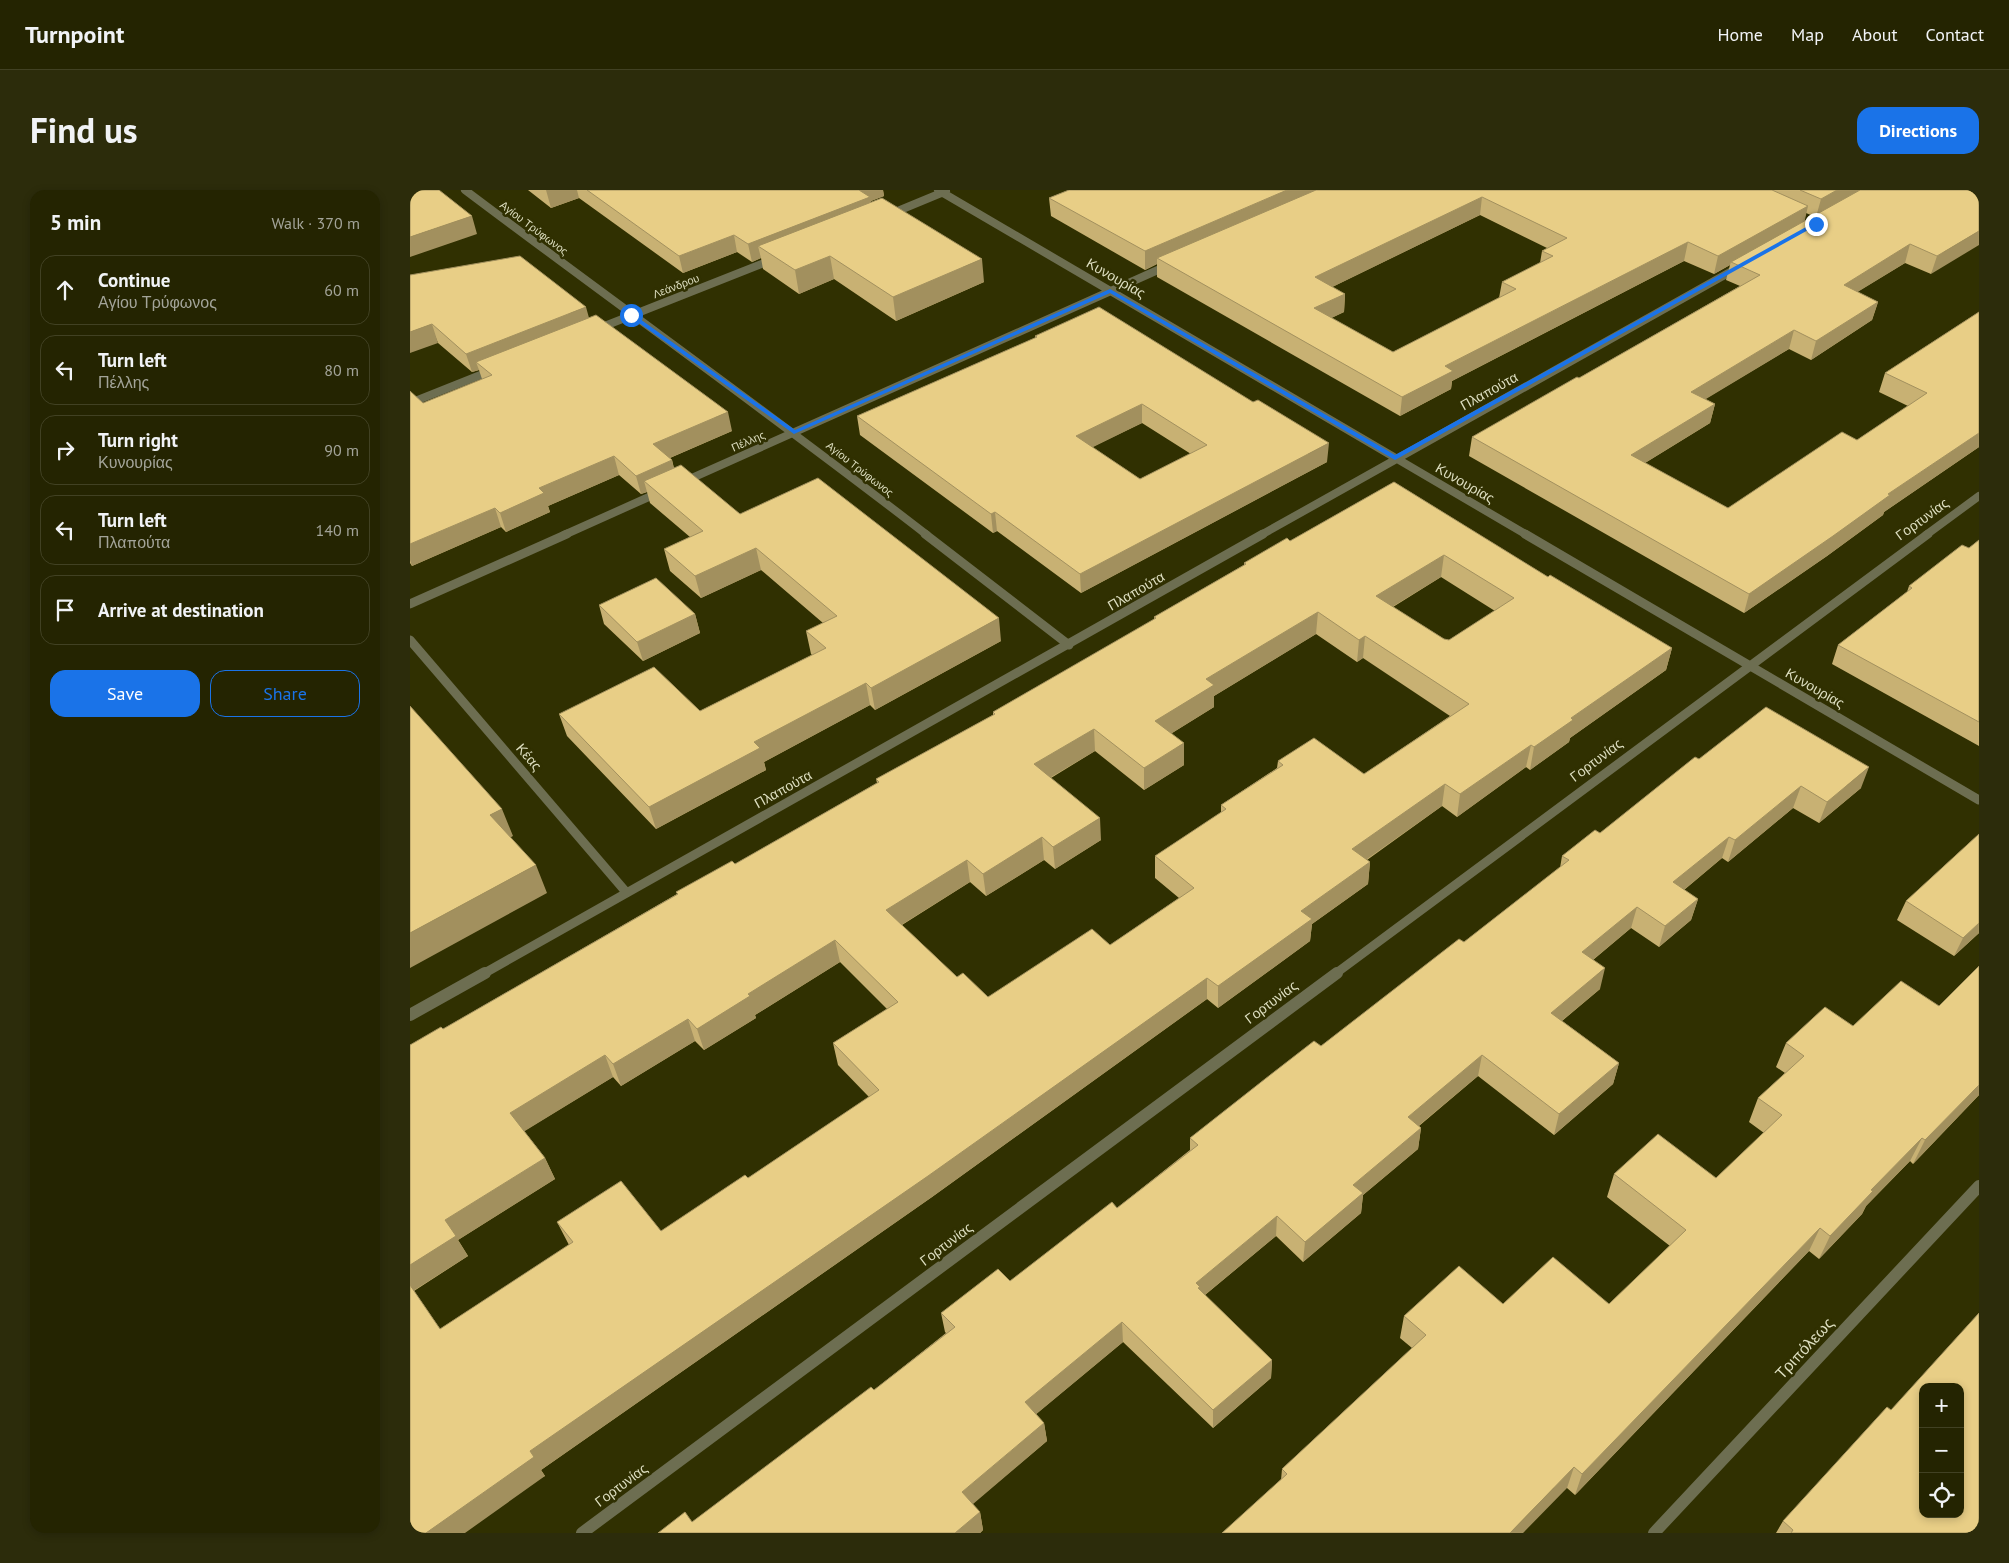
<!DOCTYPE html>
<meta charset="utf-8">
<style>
:root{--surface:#242401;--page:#2c2c0b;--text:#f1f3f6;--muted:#a3a499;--line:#414123;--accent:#1a73e8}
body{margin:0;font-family:"PT Sans",sans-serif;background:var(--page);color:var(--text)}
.controls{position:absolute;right:15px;bottom:15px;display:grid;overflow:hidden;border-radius:10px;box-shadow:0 2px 8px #0003}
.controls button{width:45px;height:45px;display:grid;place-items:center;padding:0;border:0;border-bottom:1px solid var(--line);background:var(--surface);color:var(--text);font:25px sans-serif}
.stop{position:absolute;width:15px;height:15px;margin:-11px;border:4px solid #1a73e8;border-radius:50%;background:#fff}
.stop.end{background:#1a73e8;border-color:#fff;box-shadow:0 1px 5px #0008}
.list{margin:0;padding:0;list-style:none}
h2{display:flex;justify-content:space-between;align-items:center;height:65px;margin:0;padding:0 20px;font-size:21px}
h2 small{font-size:16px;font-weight:400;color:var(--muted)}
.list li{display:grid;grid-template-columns:32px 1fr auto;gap:15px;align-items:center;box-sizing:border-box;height:70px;margin:0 10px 10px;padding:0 10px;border:1px solid var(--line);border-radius:15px}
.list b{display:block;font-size:19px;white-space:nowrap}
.list p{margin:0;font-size:16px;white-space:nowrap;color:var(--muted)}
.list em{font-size:16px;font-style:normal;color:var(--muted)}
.actions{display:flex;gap:10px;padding:15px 20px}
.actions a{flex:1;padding:11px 0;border:1px solid var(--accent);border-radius:15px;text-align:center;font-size:18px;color:var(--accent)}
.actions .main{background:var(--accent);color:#fff}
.icon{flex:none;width:28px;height:28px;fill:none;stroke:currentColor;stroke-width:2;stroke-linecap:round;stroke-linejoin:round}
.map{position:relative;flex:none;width:1569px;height:1343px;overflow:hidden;border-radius:15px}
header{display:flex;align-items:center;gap:30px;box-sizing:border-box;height:70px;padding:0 25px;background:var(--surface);border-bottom:1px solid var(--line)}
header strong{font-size:24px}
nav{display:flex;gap:28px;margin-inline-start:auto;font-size:18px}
.intro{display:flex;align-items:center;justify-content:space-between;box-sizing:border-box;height:120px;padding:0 30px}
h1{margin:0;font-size:35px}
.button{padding:12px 22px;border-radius:15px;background:var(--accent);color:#fff;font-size:18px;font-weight:700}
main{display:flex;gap:30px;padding:0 30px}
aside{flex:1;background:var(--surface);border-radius:15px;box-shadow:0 2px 8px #0003}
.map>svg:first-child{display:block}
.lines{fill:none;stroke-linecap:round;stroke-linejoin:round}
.minor-far2{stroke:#6d6e51;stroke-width:8}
.minor-far1{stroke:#6d6e51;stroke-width:9}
.minor{stroke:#6d6e51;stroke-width:12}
.wall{fill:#c8b173;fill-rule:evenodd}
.shaded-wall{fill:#a2905e}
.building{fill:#e8ce86;stroke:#a2905e;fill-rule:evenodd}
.route{fill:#1a73e8}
.labels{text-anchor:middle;stroke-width:5;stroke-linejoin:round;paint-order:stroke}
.far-street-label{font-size:11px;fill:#dddec0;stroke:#303001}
.street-label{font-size:14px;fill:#dddec0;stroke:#303001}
.near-street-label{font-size:16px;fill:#dddec0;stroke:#303001}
</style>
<header>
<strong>Turnpoint</strong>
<nav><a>Home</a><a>Map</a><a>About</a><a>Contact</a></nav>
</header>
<div class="intro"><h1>Find us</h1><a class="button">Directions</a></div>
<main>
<aside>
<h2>5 min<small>Walk · 370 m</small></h2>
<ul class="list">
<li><svg class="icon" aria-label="ahead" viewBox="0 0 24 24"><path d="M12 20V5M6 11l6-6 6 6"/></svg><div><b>Continue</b><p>Αγίου Τρύφωνος</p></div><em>60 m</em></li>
<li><svg class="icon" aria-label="left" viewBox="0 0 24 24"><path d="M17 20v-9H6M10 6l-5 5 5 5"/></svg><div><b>Turn left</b><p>Πέλλης</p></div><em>80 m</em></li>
<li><svg class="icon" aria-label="right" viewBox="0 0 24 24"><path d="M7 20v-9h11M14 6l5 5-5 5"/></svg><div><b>Turn right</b><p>Κυνουρίας</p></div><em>90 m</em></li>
<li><svg class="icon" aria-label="left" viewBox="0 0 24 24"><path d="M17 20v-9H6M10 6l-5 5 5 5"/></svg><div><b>Turn left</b><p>Πλαπούτα</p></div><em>140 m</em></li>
<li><svg class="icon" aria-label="arrive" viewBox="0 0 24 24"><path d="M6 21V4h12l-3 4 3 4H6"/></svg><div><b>Arrive at destination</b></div></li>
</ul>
<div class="actions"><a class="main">Save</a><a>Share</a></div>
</aside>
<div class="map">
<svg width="1569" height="1343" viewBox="0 0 1569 1343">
<rect width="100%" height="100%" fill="#303001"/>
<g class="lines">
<path class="minor-far2" d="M55,0C209,116 365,227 517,345
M528,0L1117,345
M478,25L536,1
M187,139L364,69
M0,213L83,180
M273,292L759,75
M154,345L250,302
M851,345L1329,77
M1516,345L1569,306"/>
<path class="minor-far1" d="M515,344L659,455
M1115,344L1569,610
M0,414L157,344
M0,450L216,702
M73,784L853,344
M925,784L1518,344"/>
<path class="minor" d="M0,825L75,783
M172,1343L927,783
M1244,1343L1569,996"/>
</g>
<path class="wall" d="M118,0H473L474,6L461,11V12L574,92L486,131L424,89L389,104L353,79L351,68L342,72L327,62L273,83L169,8L141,18Z
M659,0H1569L1521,84L1495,73L1447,102L1468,112L1462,130L1401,170L1379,159L1295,209L1305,214L1300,233L1235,273L1318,318L1447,250L1498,216L1469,202L1475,183L1569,122V257L1474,322L1473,325L1417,366L1334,423L1059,266L1062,247L1169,188L1330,96L1316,90L1320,75L1304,84L1274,71L1042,191L1041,199L990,226L747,87V74L735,80L641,26L639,8ZM1396,23L1403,26L1394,31ZM1070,25L1137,58L1132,61L1130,73L1092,92L1089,108L983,162L921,128L934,122L935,104L922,97Z
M0,85L179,128L322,241L260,268L262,270L264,278L330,324L591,451L465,520L460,515L354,572L356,580L246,639L157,546L149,524L290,521L402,465L401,464L396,441L413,433L351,380L291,408L260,381L254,359L280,347L240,313L237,302L231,304L209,285L138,316L140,322L96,342L91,337L2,376L0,373V201L13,213L72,189L69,180L62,182L28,153Z
M625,146L917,272L671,403L587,341L583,343L450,245L447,226L625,148ZM732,233L781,264L730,289L682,257Z
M984,292L1138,387L1262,458L1256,480L1160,548L1159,552L1120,580L1116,577L1047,627L1032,616L957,670L960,672L958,694L902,734L900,751L808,818L797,809L522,1007L131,1280L135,1286L0,1343V855L33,839L267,704L266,702L325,674L467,593L466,589L583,525V522L744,430V427L834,375V373L880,351ZM1031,387L1085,421L1039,450L1034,449L983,417ZM906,444L947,472L953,468L1040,526L954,584L868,571L867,578L811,615V623L745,666V688L769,708L700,755L578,807L547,787L492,735L560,692L576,706L634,670L645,679L691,650L641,588L685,561L734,600L774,575L762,543L804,517V506ZM430,772L477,819L423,853L428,875L459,907L338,988L251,1041L147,1032L159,1055L30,1139L4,1101L58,1066L48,1050L145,989L135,968L114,941L203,887L211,896L285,851L294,860L346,828L345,825Z
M1569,350V556L1422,474L1428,455L1497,402L1499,396L1559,358Z
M189,415L285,424L290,443L233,471L194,434Z
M1289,569L1451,598L1409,633L1383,618L1318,672L1312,668L1274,700L1288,709L1281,730L1249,757L1221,738L1183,770L1190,799L1152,831L1209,873L1203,894L1144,945L1068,886L1009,936L1011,938L1008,959L953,1005L951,1023L893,1072L866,1046L795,1105L862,1170L861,1188L803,1238L713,1152L626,1224L634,1233L637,1251L562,1314L570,1322L573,1340L570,1343H248L282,1332L464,1200L536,1143L535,1142L531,1123L600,1091L707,1018L780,960V948L911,856L1054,752L1150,678L1152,666L1190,643Z
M1569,644V743L1544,766L1487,730L1496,711Z
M1443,836L1569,905L1503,974L1500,971L1456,1016L1452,1024L1409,1069L1399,1061L1165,1305L1157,1298L871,1290L872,1279L1002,1158L990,1148L994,1126L1093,1114H1199L1260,1056L1197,1007L1204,984L1306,988L1354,943L1339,932L1348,908L1375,883L1366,877L1376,853Z
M1481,1220L1569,1343H1366L1373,1331Z"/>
<path class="shaded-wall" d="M136,0H167L169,8L141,18Z
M447,0H473L474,6L461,11L463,24L348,56L351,68L342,72L338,54Z
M877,0H918L747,68V74L735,80V61Z
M1427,0H1454L1406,27L1411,9Z
M1072,7L1070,25L904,106L905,87Z
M1398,16L1394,34L1321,72L1320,75L1304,84L1308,66Z
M62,26L67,44L0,67V47Z
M1569,41V55L1521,84L1527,66Z
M324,45L327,62L273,83L269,66Z
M1278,52L1274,71L1042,191L1041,199L990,226L992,207L1035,176Z
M1500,54L1495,73L1428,114L1434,95Z
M420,66L424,89L389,104L385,80Z
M572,69L574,92L486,131L483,107Z
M935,104L934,122L903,137L904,118Z
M1468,112L1462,130L1401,170L1406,151Z
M176,117L181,135L66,172L69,180L62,182L56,164Z
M22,134L28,153L0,163V142Z
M1384,140L1379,159L1276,221L1281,202Z
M732,214V233L667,265L666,246Z
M1305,214L1300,233L1217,284L1221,265Z
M318,222L322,241L248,273L243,254Z
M1569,243V257L1474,322L1473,325L1417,366L1334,423L1339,404L1478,304Z
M919,253L917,272L671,403L670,384Z
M204,266L209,285L138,316L140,322L96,342L90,323L129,298Z
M262,270L266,289L234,291L237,302L231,304L226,286Z
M85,318L91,337L2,376L0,370V354Z
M585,322L587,341L583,343L581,324Z
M346,358L351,380L291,408L285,386Z
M1034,365L1031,387L964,428L966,406Z
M908,422L906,444L804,506V517L746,553L745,531L796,489Z
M285,424L290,443L233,471L227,452Z
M589,428L591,451L465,520L461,498Z
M955,446L953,468L947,472L949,450Z
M1262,458L1256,480L1160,548L1159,552L1120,580L1124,557L1161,528Z
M456,493L460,515L354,572L356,580L246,639L239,617L344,552Z
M684,539L685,561L626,596L624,574Z
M774,553V575L734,600V578Z
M1121,555L1116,577L1047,627L1050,604Z
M1459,577L1451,598L1409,633L1417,612Z
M1035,594L1032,616L940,681L942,659Z
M1391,596L1383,618L1318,672L1325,650Z
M92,619L103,646L92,652L80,625Z
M690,628L691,650L645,679L643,657Z
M632,647L634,670L576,706L573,684Z
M1319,647L1312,668L1257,714L1263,692Z
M557,670L560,692L480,742L476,720Z
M960,672L958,694L902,734L900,751L808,818V796L891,721Z
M126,675L137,703L0,778V743Z
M1288,709L1281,730L1249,757L1255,736Z
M1227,717L1221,738L1167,783L1172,762Z
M1569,733V743L1544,766L1553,748Z
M425,750L430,772L345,825L346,828L294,860L287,839L338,804Z
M1195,778L1190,799L1136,844L1141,823Z
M797,788V809L522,1007L131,1280L135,1286L55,1343H16L120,1261Z
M278,829L285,851L211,896L203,874Z
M195,865L203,887L110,944L100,923Z
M1072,865L1068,886L995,947L998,927Z
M1209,873L1203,894L1144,945L1149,924Z
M1569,895V905L1503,974L1515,950Z
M1011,938L1008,959L953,1005L951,1023L893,1072L895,1052L943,995Z
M1512,948L1500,971L1456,1016L1452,1024L1409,1069L1420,1046L1461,1000Z
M135,968L145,989L48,1050L58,1066L3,1101L0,1096V1075L35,1030Z
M867,1026L866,1046L790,1109L786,1093Z
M1410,1038L1399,1061L1165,1305L1172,1284Z
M712,1132L713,1152L618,1231L615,1212Z
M862,1170L861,1188L803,1238V1220Z
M634,1233L637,1251L556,1320L552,1302Z
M1164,1277L1157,1298L1113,1343H1100Z
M570,1322L573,1340L570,1343H545Z"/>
<path class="building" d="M0,0H29L62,26L0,47Z
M177,0H449L460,7L338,54L324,45L269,66Z
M659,0H877L735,61L639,8Z
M906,0H1362L1398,16L1308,66L1278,52L1035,176L1043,181L992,207L747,68ZM1072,7L1157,48L1132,61L1143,66L1092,92L1106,99L983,162L904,118L935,104L905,87Z
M1390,0H1427L1411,9Z
M1450,0H1569V41L1527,66L1500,54L1434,95L1468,112L1406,151L1384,140L1281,202L1305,214L1221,265L1318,318L1432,242L1447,250L1517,203L1475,183L1569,122V243L1478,304L1480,305L1423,346L1339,404L1062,247L1167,187L1169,188L1350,85L1321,72Z
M472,8L572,69L483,107L420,66L385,80L348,56Z
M110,66L176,117L56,164L22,134L0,142V85Z
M689,117L843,212L848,210L919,253L670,384L585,322L581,324L447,226L627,147L625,146ZM732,214L797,255L730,289L666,246Z
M186,125L318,222L243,254L262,270L226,286L204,266L129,298L134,303L90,323L85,318L0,354V201L13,213L82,185L66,172Z
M271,275L330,324L408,288L589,428L461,498L456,493L344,552L350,558L239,617L149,524L244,477L290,521L416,458L396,441L427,426L346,358L285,386L254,359L293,341L234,291Z
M984,292L1138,387L1140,385L1262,458L1161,528L1163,530L1124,557L1121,555L1050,604L1035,594L942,659L960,672L891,721L902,729L808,796L797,788L518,986L120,1261L124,1267L16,1343H0V1095L30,1139L163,1052L147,1032L211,991L251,1041L335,985L338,988L469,900L423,853L488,812L425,750L338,804L340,806L287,839L278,829L203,874L195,865L100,923L135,968L35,1030L46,1046L0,1075V855L31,837L33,839L268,704L266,702L322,671L325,674L469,592L466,589L585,524L583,522L746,428L744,427L836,374L834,373L877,348L880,351ZM1034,365L1104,408L1039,450L1034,449L966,406ZM908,422L949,450L955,446L1059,514L954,584L904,548L868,571L873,575L811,615L816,619L745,666L784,698L700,755L682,739L578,807L553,783L547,787L476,720L557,670L573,684L632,647L643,657L690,628L624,574L684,539L734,578L774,553L745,531L804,495L796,489Z
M1569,350V532L1428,455L1502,398L1499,396L1552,355L1559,358Z
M246,388L285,424L227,452L189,415Z
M0,516L92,619L80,625L126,675L0,743Z
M1356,517L1459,577L1417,612L1391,596L1325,650L1319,647L1263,692L1288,709L1255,736L1227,717L1172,762L1195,778L1141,823L1209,873L1149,924L1072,865L998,927L1011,938L943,995L953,1003L895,1052L867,1026L786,1093L790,1097L788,1098L862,1170L803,1220L712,1132L615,1212L634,1233L552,1302L570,1322L545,1343H248L275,1322L282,1332L461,1197L464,1200L545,1137L531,1123L588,1079L600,1091L702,1012L707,1018L788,955L780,948L855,889L904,851L911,856L1049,749L1054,752L1159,670L1152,666L1185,640L1190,643L1285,567L1289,569Z
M1569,644V733L1553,748L1496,711Z
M1569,776V895L1515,950L1512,948L1461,1000L1463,1001L1420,1046L1410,1038L1172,1284L1164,1277L1100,1343H812L877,1284L872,1279L1016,1145L994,1126L1049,1076L1093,1114L1143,1067L1199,1114L1276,1040L1204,984L1248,944L1306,988L1372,925L1348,908L1394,866L1376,853L1415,817L1443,836L1491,791L1529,816Z
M1569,1123V1343H1381L1383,1340L1373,1331L1477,1217L1481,1220ZM1513,1197H1550V1324H1513Z"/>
<path class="route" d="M1405,32L1409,34L985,270L700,103L384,244L218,125L223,124L385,240L700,99L985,265Z"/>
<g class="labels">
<g class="far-street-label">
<text transform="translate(124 38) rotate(37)" y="4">Αγίου Τρύφωνος</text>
<text transform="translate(266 96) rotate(-21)" y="4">Λεάνδρου</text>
<text transform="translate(338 251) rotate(-24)" y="4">Πέλλης</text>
<text transform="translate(450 279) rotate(38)" y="4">Αγίου Τρύφωνος</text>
</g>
<g class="street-label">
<text transform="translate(706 88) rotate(30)" y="5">Κυνουρίας</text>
<text transform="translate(1079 201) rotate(-29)" y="5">Πλαπούτα</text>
<text transform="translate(1055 293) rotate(30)" y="5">Κυνουρίας</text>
<text transform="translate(1512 329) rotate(-36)" y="5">Γορτυνίας</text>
<text transform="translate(726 401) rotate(-30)" y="5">Πλαπούτα</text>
<text transform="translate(1405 498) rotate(30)" y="5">Κυνουρίας</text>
<text transform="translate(119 567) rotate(49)" y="5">Κέας</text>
<text transform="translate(1186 570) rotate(-37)" y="5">Γορτυνίας</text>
<text transform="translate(373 599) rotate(-29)" y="5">Πλαπούτα</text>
<text transform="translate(861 812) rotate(-37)" y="5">Γορτυνίας</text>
<text transform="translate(536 1054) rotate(-37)" y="5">Γορτυνίας</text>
<text transform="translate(211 1295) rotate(-37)" y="5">Γορτυνίας</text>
</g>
<g class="near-street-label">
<text transform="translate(1394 1158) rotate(-47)" y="6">Τριπόλεως</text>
</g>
</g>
</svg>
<div class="controls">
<button>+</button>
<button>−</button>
<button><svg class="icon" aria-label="locate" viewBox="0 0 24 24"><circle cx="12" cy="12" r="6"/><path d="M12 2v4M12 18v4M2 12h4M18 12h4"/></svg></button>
</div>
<div class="stop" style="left:221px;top:125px"></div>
<div class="stop end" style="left:1406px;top:34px"></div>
</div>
</main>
